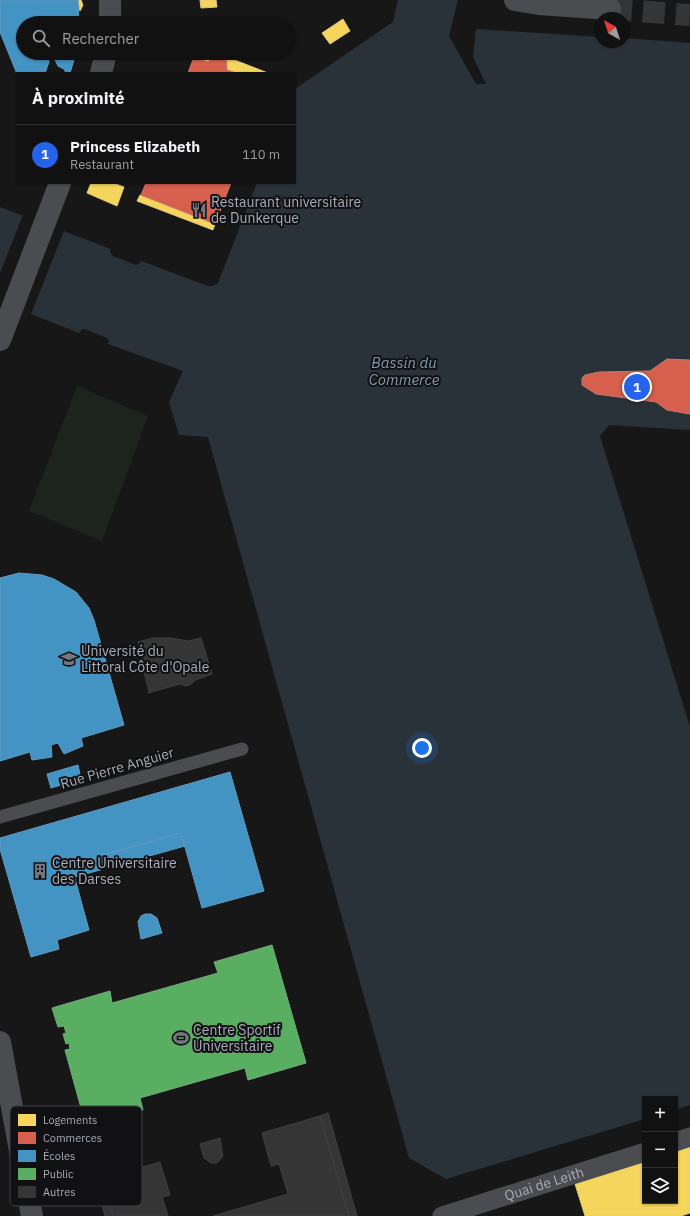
<!DOCTYPE html>
<html lang="fr">
<meta charset="utf-8">
<style>
:root{--surface:#111;--page:#1e1f1f;--text:#f1f3f6;--muted:#9c9d9f;--line:#303131;--accent:#2563eb}
body{margin:0;font-family:"IBM Plex Sans",sans-serif;background:var(--page);color:var(--text)}
.controls{position:absolute;right:12px;bottom:12px;display:grid;overflow:hidden;border-radius:0px;box-shadow:0 1px 3px #0004}
.controls button{width:36px;height:36px;display:grid;place-items:center;padding:0;border:0;border-bottom:1px solid var(--line);background:var(--surface);color:var(--text);font:20px sans-serif}
.compass{position:absolute;left:594px;top:12px;width:36px;height:36px;border-radius:50%;background:var(--surface);box-shadow:0 1px 3px #0004;rotate:321deg}
.you{position:absolute;left:422px;top:748px;width:14px;height:14px;margin:-10px;border:3px solid #fff;border-radius:50%;background:#1a73e8;box-shadow:0 0 0 6px #1a73e833}
.badge{display:grid;place-items:center;width:26px;height:26px;border-radius:50%;background:var(--accent);color:#fff;font-size:13px;font-weight:700}
.pin{position:absolute;translate:-50% -50%;border:2px solid #fff;box-shadow:0 1px 4px #0006}
.list{margin:0;padding:0;list-style:none}
h2{display:flex;justify-content:space-between;align-items:center;height:52px;margin:0;padding:0 16px;font-size:17px}
h2 small{font-size:13px;font-weight:400;color:var(--muted)}
.list li{display:grid;grid-template-columns:26px 1fr auto;gap:12px;align-items:center;box-sizing:border-box;height:60px;padding:0 16px;border-top:1px solid var(--line)}
.list b{display:block;font-size:15px;white-space:nowrap}
.list p{margin:0;font-size:13px;white-space:nowrap;color:var(--muted)}
.list em{font-size:13px;font-style:normal;color:var(--muted)}
.icon{flex:none;width:22px;height:22px;fill:none;stroke:currentColor;stroke-width:2;stroke-linecap:round;stroke-linejoin:round}
.map{position:relative;flex:none;width:690px;height:1216px;overflow:hidden}
.search{position:absolute;background:var(--surface);box-shadow:0 1px 3px #0004;left:16px;top:16px;width:280px;height:44px;display:flex;align-items:center;gap:10px;box-sizing:border-box;padding:0 14px;border-radius:22px;color:var(--muted);font-size:15px}
.panel{position:absolute;background:var(--surface);box-shadow:0 1px 3px #0004;left:16px;top:72px;width:280px;height:112px;border-radius:0px}
.map>svg:first-child{display:block}
.green{fill:#1d241e}
.water{fill:#2a3239}
.pier{fill:#171717}
.homes{fill:#f6d55c;stroke:#dfc978}
.shops{fill:#d6604d;stroke:#c8776d}
.schools{fill:#4393c3;stroke:#619bc0}
.public{fill:#5aae61;stroke:#71ae7b}
.building{fill:#353536;stroke:#3f4043}
.lines{fill:none;stroke-linecap:round;stroke-linejoin:round}
.minor-tunnel{stroke:#343537;stroke-width:22;stroke-dasharray:22 11;stroke-linecap:butt}
.service{stroke:#4b4c50;stroke-width:13}
.pedestrian{stroke:#4b4c50;stroke-width:19}
.minor{stroke:#4b4c50;stroke-width:22}
.tertiary{stroke:#4b4c50;stroke-width:22}
.labels{text-anchor:middle;stroke-width:4;stroke-linejoin:round;paint-order:stroke}
.poi-label{font-size:14px;fill:#a8adb8;stroke:#111113;text-anchor:start}
.street-label{font-size:14px;fill:#a8adb8;stroke:#111113}
.water-label{font-size:15px;font-style:italic;fill:#7f9bb3;stroke:#111113}
.key{fill:#111113;stroke:#3e4045;stroke-width:1}
.key-label{font-size:11px;fill:#a8adb8}
</style>
<div class="map">
<svg width="690" height="1216" viewBox="0 0 690 1216">
<rect width="100%" height="100%" fill="#171717"/>
<path class="green" d="M77,386L148,416L102,541L29,511Z"/>
<path class="water" d="M398,0H458L449,36L476,84H486L473,57L476,29L600,37V42H624V38L690,43V430L609,425L600,436L690,727V1105L675,1110V1099H645V1119L446,1179L409,1158L208,437L179,435L169,402L183,371L108,344L109,341L107,338L85,329H82L79,333L0,302V207L111,249L110,252L113,256L136,265L139,264L141,261L208,286H213L218,283L257,183H295V89L393,22Z"/>
<path class="pier" d="M23,215L64,231L31,314L0,302V273Z"/>
<path class="homes" d="M78,0H81L83,5L80,11Z
M200,0H216L217,7L201,8Z
M343,19L350,31L330,44L322,33Z
M195,53H217L219,54L208,62L194,57Z
M227,57L268,73H236L227,70Z
M91,183H113L124,187L117,206L87,193Z
M140,195L215,224L213,230L137,201Z
M690,1147V1213L681,1216H585L575,1184L645,1162V1201H675V1152Z"/>
<path class="shops" d="M226,53L227,70L236,73H188L194,57L208,62L220,53Z
M146,183H231L215,224L141,195Z
M667,359L690,360V414L667,410L656,402L596,394L582,385V378L585,375L599,372L650,371Z"/>
<path class="schools" d="M0,0H78L79,23H23V53H76L70,73H66L64,69L58,66L52,54L47,55L49,62L45,73L17,74L0,32Z
M19,573L42,575L54,579L76,592L89,608L94,620L124,725L81,738L83,746L64,754L58,743L51,745L52,757L32,760L30,752L0,761V578Z
M78,765L81,779L51,788L47,774Z
M230,772L264,891L202,908L181,833L71,864L89,930L57,940L59,949L31,957L0,849V838Z
M181,833L185,846L75,877L71,864Z
M145,914H151L157,918L162,933L141,939L138,922L141,916Z"/>
<path class="public" d="M272,945L306,1063L248,1080L245,1068L140,1098L143,1110L86,1126L65,1050L70,1049L69,1043L66,1044L63,1034L66,1033L64,1026L58,1027L52,1008L110,991L112,1003L218,973L214,962Z"/>
<path class="building" d="M153,638H171L188,641L201,638L212,674L195,680L190,685L185,686L180,684L148,693L149,691L140,657L137,656L142,655L138,642Z
M328,1113L357,1216H349L320,1116Z
M320,1116L349,1216H213L288,1194L279,1164L271,1166L262,1133Z
M220,1138L223,1156L217,1163H211L204,1158L200,1144Z
M160,1162L170,1195L162,1197L168,1216H113L102,1179Z
M102,1179L113,1216H105L95,1180Z"/>
<g class="lines">
<path class="minor-tunnel" d="M610,9L690,15"/>
<path class="service" d="M0,817L242,749"/>
<g class="pedestrian">
<path d="M675,1142L690,1137"/>
<path id="s1" d="M442,1216L645,1152"/>
</g>
<path class="minor" d="M515,0L539,4L610,9"/>
<path class="tertiary" d="M110,0V23
M101,73L106,53
M0,340L60,183
M0,1042L32,1216"/>
</g>
<defs>
<symbol id="restaurant-bare" viewBox="-9 -9 18 18"><path d="M-5-6h1v4h1v-4h1v4h1v-4h1v5L-1.5 .5V6h-2V.5L-5-1ZM5-6V6H3V1.5H1.5Q1.5-4 5-6Z" fill="#757880" stroke="#111113" stroke-width="2.5" paint-order="stroke"/></symbol>
<symbol id="university-bare" viewBox="-9 -9 18 18"><path d="M0-5L7-2L0 1L-7-2ZM-4 1L0 2.5L4 1V4Q0 6-4 4Z" fill="#757880" stroke="#111113" stroke-width="2.5" paint-order="stroke"/></symbol>
<symbol id="building-bare" viewBox="-9 -9 18 18"><path d="M-4-6H4V6H1V3H-1V6H-4ZM-2.5-4.3h1.7v1.8h-1.7ZM.8-4.3h1.7v1.8H.8ZM-2.5-1h1.7V.8h-1.7ZM.8-1h1.7V.8H.8Z" fill="#757880" stroke="#111113" stroke-width="2.5" paint-order="stroke"/></symbol>
<symbol id="stadium-bare" viewBox="-9 -9 18 18"><path d="M0-5a6.5 5 0 1 0 0 10a6.5 5 0 1 0 0-10ZM-3.5-1.8h7v3.6h-7Z" fill="#757880" stroke="#111113" stroke-width="2.5" paint-order="stroke"/></symbol>
</defs>
<g fill-rule="evenodd">
<use href="#restaurant-bare" x="188" y="199" width="22" height="22"/>
<use href="#university-bare" x="58" y="648" width="22" height="22"/>
<use href="#building-bare" x="29" y="860" width="22" height="22"/>
<use href="#stadium-bare" x="170" y="1027" width="22" height="22"/>
</g>
<g class="labels">
<g class="poi-label">
<text x="211" y="207">Restaurant universitaire<tspan x="211" dy="16">de Dunkerque</tspan></text>
<text x="81" y="656">Université du<tspan x="81" dy="16">Littoral Côte d'Opale</tspan></text>
<text x="52" y="868">Centre Universitaire<tspan x="52" dy="16">des Darses</tspan></text>
<text x="193" y="1035">Centre Sportif<tspan x="193" dy="16">Universitaire</tspan></text>
</g>
<g class="street-label">
<text transform="translate(117 768) rotate(-16)" y="5">Rue Pierre Anguier</text>
<text dy="5" stroke="none"><textPath href="#s1" startOffset="107">Quai de Leith</textPath></text>
</g>
<g class="water-label">
<text x="404" y="368">Bassin du<tspan x="404" dy="17">Commerce</tspan></text>
</g>
</g>
<rect x="10" y="1106" width="132" height="100" rx="6" class="key"/>
<rect x="18" y="1114" width="18" height="12" fill="#f6d55c"/>
<rect x="18" y="1132" width="18" height="12" fill="#d6604d"/>
<rect x="18" y="1150" width="18" height="12" fill="#4393c3"/>
<rect x="18" y="1168" width="18" height="12" fill="#5aae61"/>
<rect x="18" y="1186" width="18" height="12" fill="#353536"/>
<g class="key-label">
<text x="43" y="1124">Logements</text>
<text x="43" y="1142">Commerces</text>
<text x="43" y="1160">Écoles</text>
<text x="43" y="1178">Public</text>
<text x="43" y="1196">Autres</text>
</g>
</svg>
<div class="controls">
<button>+</button>
<button>−</button>
<button><svg class="icon" aria-label="layers" viewBox="0 0 24 24"><path d="M12 4l9 5-9 5-9-5zM3 14l9 5 9-5"/></svg></button>
</div>
<svg class="compass" viewBox="-18 -18 36 36"><path d="M0-13l5 13h-10z" fill="#e53935"/><path d="M0 13l5-13h-10z" fill="#9c9d9f"/></svg>
<div class="you"></div>
<div class="pin badge" style="left:637px;top:387px">1</div>
<div class="search"><svg class="icon" aria-label="search" viewBox="0 0 24 24"><circle cx="10" cy="10" r="6"/><path d="M15 15l6 6"/></svg>Rechercher</div>
<section class="panel">
<h2>À proximité<small></small></h2>
<ul class="list">
<li><span class="badge">1</span><div><b>Princess Elizabeth</b><p>Restaurant</p></div><em>110 m</em></li>
</ul>
</section>
</div>
